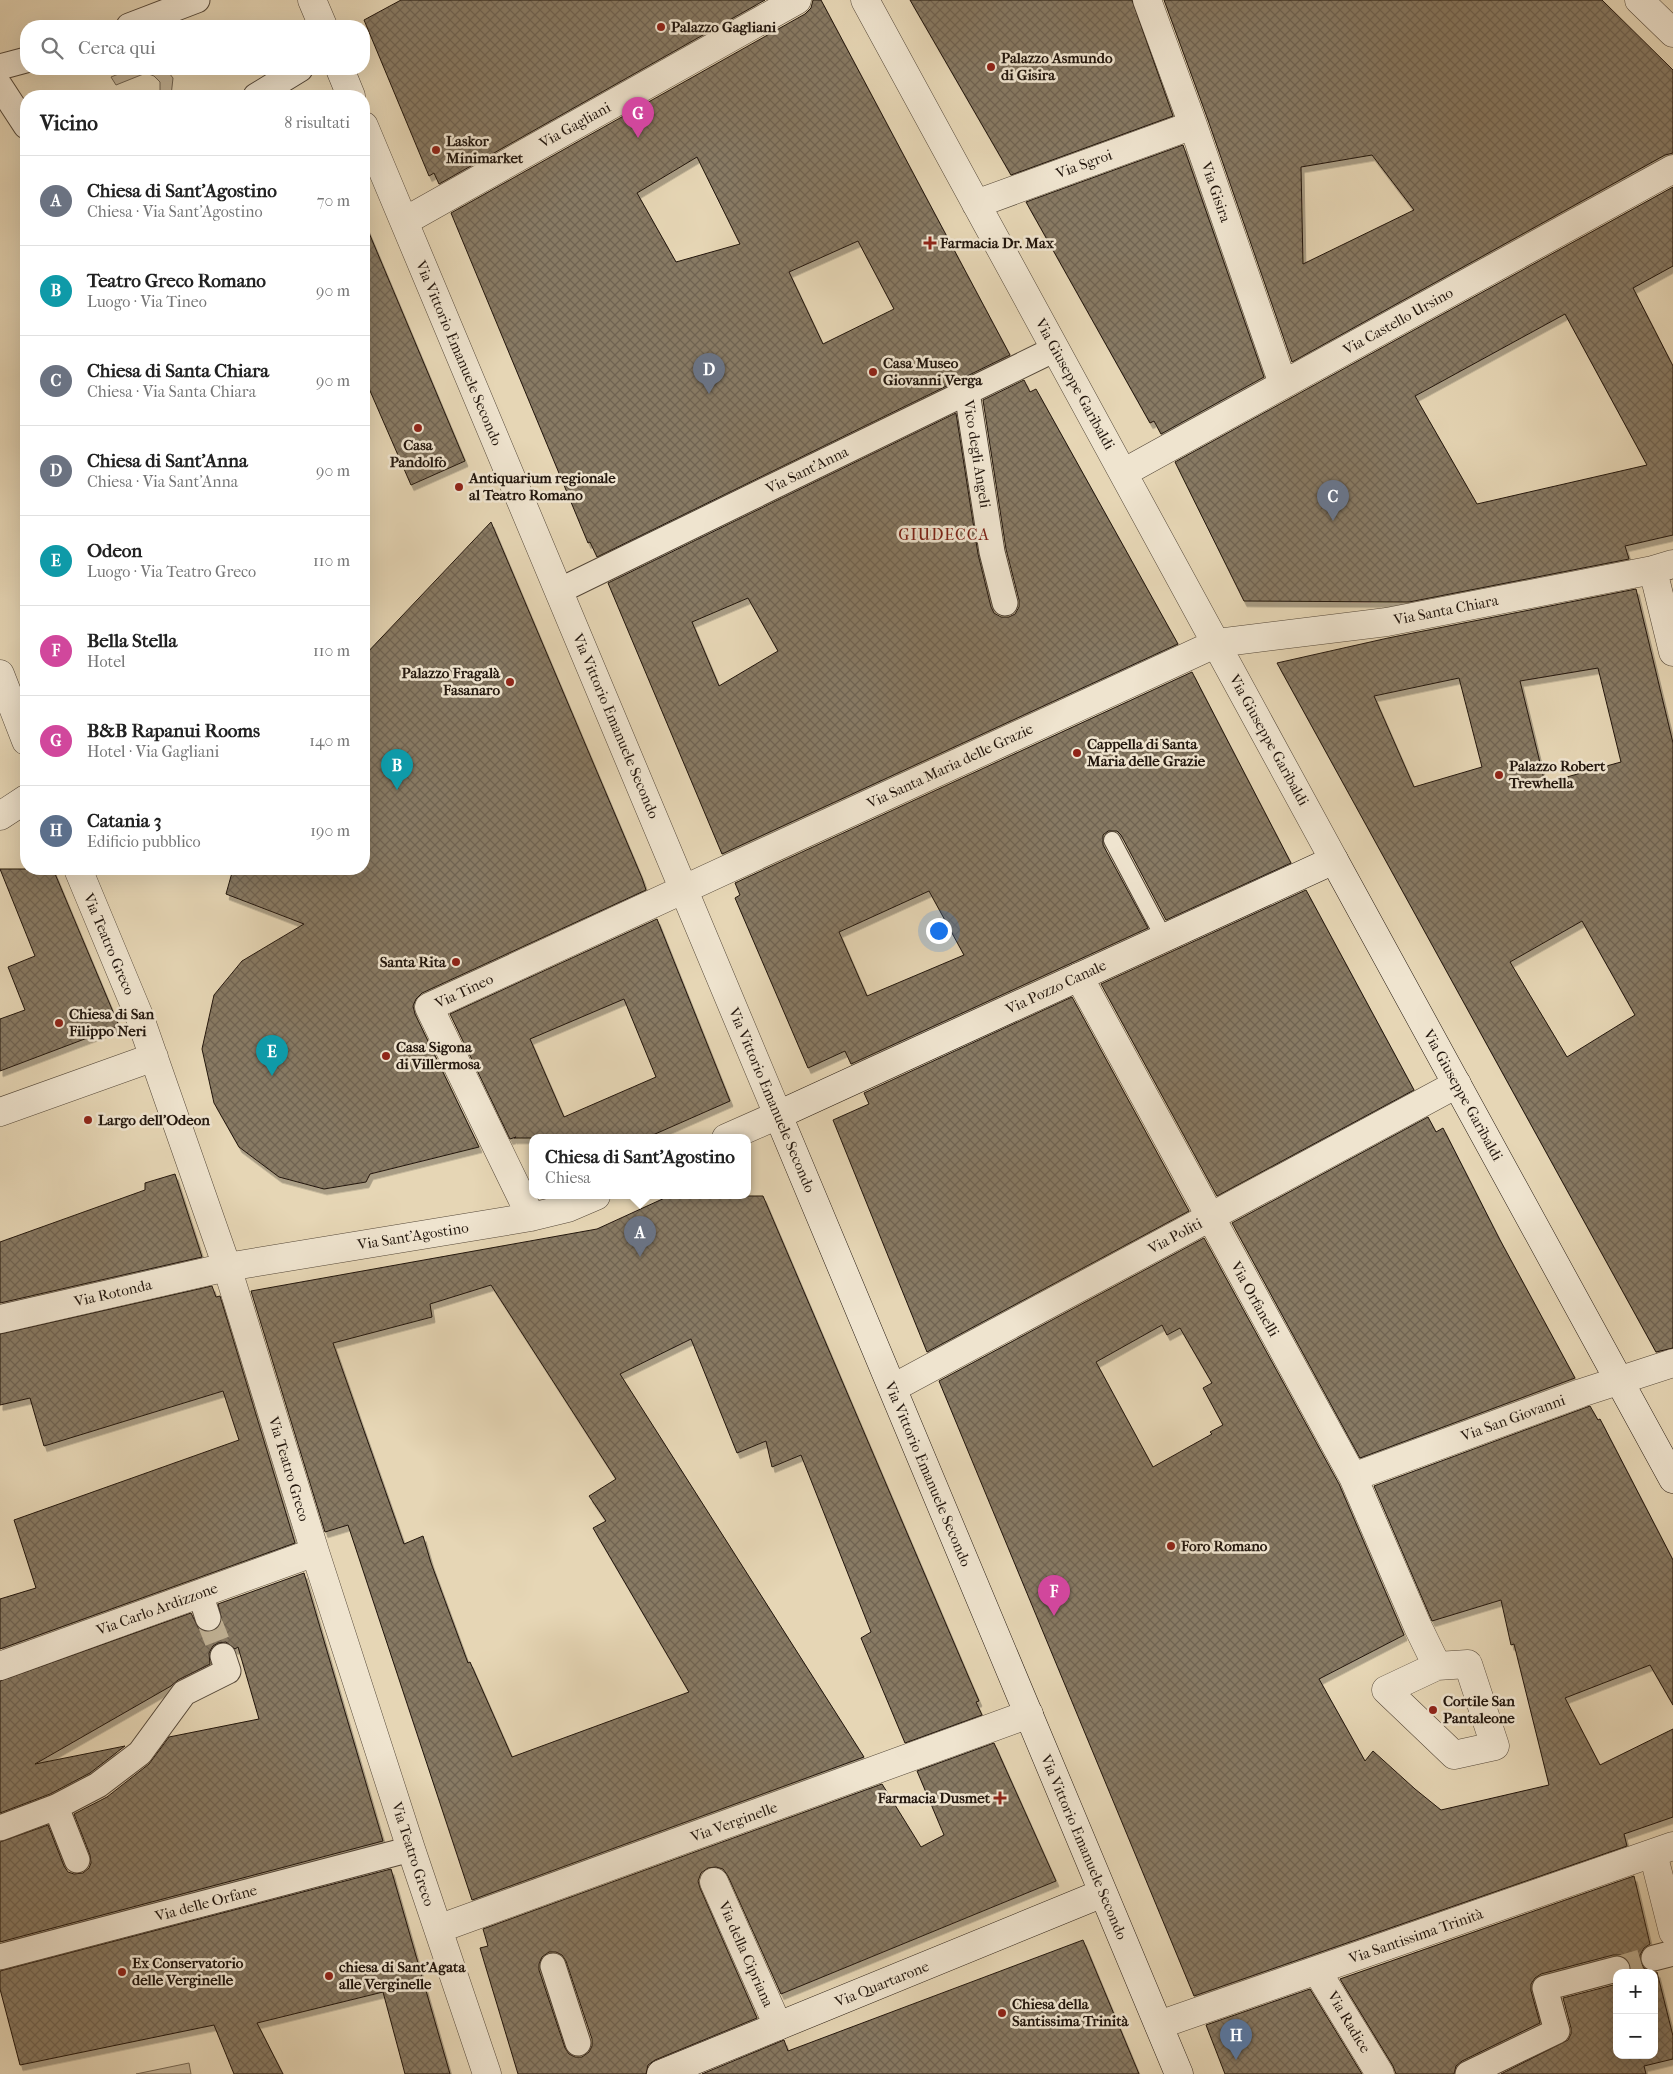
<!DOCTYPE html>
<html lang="it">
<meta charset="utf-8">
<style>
:root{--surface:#fff;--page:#f6f6f6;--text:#222;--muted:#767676;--line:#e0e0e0;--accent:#b45309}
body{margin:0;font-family:"IM FELL French Canon",serif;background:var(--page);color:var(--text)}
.controls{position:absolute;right:15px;bottom:15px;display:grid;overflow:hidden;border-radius:10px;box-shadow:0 5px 20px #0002}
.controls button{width:45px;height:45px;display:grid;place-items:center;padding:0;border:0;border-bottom:1px solid var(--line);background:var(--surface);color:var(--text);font:25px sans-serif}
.you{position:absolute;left:938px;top:930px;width:18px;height:18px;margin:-12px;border:4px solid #fff;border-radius:50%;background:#1a73e8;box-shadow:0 0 0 8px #1a73e833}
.badge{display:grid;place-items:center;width:32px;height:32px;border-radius:50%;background:var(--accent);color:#fff;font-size:16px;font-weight:700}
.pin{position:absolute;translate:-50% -41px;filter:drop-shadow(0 1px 2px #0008)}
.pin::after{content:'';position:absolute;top:26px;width:18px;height:15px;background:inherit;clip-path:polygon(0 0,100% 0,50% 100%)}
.popup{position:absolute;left:529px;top:1134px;width:222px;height:65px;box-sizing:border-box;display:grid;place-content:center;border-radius:10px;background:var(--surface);filter:drop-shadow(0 1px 4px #0005);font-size:16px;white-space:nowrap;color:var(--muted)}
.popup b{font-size:19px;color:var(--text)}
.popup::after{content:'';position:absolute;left:50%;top:100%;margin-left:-10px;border:10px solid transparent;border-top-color:var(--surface)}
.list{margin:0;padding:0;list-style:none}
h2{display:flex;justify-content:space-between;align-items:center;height:65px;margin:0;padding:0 20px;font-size:21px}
h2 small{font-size:16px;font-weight:400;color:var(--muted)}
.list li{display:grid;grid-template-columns:32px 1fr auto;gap:15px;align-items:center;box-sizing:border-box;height:90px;padding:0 20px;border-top:1px solid var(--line)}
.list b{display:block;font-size:19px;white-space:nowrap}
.list p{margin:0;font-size:16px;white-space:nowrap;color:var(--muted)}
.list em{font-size:16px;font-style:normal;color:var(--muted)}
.icon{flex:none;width:28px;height:28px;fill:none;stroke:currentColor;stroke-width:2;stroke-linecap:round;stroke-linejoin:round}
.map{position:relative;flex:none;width:1673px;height:2074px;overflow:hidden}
.search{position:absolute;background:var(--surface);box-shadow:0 5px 20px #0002;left:20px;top:20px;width:350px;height:55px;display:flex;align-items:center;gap:12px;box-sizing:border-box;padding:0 18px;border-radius:20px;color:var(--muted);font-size:19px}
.panel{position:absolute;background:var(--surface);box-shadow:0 5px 20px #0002;left:20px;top:90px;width:350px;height:785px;border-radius:20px}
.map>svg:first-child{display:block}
.garden{fill:#c5b598;stroke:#746652}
.building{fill:url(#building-cross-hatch);stroke:#22160d;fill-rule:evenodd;filter:url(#shadow)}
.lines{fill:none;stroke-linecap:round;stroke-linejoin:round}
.pedestrian-tunnel{stroke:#bfb093;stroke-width:25;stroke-dasharray:25 12;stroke-linecap:butt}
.service-casing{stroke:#534637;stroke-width:18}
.pedestrian-casing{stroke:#534637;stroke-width:27}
.minor-casing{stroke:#534637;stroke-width:29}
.secondary-casing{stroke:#22160d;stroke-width:29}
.service{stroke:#efe4cf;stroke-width:16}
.pedestrian{stroke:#efe4cf;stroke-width:25}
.minor{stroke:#efe4cf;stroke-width:28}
.secondary{stroke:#efe4cf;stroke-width:28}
.poi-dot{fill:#8f2418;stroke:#efe4cf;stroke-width:2}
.labels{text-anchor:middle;stroke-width:5;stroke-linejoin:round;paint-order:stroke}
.poi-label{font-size:15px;font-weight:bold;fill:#22160d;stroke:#efe4cf;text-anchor:start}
.street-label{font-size:15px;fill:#22160d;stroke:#efe4cf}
.neighbourhood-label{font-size:16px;letter-spacing:1px;fill:#7a1f14;stroke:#efe4cf}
</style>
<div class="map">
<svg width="1673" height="2074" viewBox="0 0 1673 2074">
<defs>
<pattern id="building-cross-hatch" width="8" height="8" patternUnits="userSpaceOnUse" patternTransform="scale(1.25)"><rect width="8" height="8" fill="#887a64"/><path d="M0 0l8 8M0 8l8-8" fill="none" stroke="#6f6351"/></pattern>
<filter id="shadow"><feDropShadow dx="3" dy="5.5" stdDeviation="0" flood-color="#0004"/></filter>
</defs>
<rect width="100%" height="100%" fill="#e6d6b5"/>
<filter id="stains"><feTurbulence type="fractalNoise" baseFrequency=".004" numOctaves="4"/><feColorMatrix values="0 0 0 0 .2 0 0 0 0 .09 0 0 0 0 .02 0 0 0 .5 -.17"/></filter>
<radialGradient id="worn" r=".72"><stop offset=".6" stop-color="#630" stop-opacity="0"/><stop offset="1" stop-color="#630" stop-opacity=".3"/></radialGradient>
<path class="garden" d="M131,69H166L173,78L171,96H160V82L154,76L146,73L116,85L111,77Z
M189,2063L191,2074H136Z"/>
<path class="building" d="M401,0H765L439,184L434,173L429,176L364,20Z
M813,0H821L1010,355L597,557L590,542L588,543L451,213L805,14L811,8ZM697,157L740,244L676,262L637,193ZM858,241L894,309L823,344L789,272Z
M910,0H1132L1173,116L1011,175Z
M1164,0H1602L1673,70V153L1665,155L1292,362L1208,120ZM1372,155L1414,210L1303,264L1301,167Z
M1183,145L1264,377L1161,434L1154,421L1150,423L1026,202Z
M1673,187V266L1633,288L1673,366V535L1625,546L1629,559L1409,602L1244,601L1175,462ZM1565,314L1647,465L1477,504L1415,396Z
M364,221L465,461L411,485L364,377Z
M1024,380L1030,392L1036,389L1178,644L722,854L608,583L956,413L978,554L991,607L994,613L1001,617H1009L1015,614L1019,607V600L1006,549L983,400ZM748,598L778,651L719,686L692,622Z
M491,522L642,878L646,890L422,993L416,999L413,1006L415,1014L479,1147L370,1174L366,1182L324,1189L279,1177L239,1147L214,1103L202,1049L214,995L242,961L304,924L226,894L233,869H364V656Z
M1636,589L1673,743V1348L1656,1352L1277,663L1388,638ZM1598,668L1621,762L1545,783L1520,681ZM1459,678L1482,767L1414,787L1374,696ZM1582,921L1635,1015L1567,1057L1510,962Z
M1192,672L1291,863L1166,920L1121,835L1117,831H1108L1103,835V845L1148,928L851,1064L845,1051L808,1068L735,898L740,895L735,883ZM929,891L964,955L867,996L839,932Z
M0,869H53L119,1026L0,1071V1019L25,1010L8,967L35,956Z
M1306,890L1414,1090L1217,1196L1101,984Z
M657,919L730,1101L646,1138H514L516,1137L510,1139L450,1014ZM624,999L656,1077L564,1117L530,1039Z
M1072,997L1189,1211L927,1352L833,1120L869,1104L864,1093Z
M1428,1117L1436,1132L1443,1128L1500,1240L1575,1378L1360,1458L1232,1223Z
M175,1174L202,1257L0,1303V1242L145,1190V1183Z
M669,1196H763L969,1678L979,1701L976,1702L982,1715L905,1743L861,1638L871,1632L801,1455L772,1467L766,1441L737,1453L691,1339L620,1374L864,1757L472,1900L348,1525L325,1532L251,1291L597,1229ZM491,1285L616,1479L589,1496L606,1521L593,1528L689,1692L512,1757L470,1662L468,1663L431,1563L423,1536L404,1544L333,1343L432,1317L430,1304Z
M1204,1238L1339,1484L1404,1635L1319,1679L1365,1761L1373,1751L1415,1789L1441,1810L1549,1785L1514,1644L1511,1645L1501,1600L1432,1621L1374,1486L1590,1406L1598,1420L1600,1419L1673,1560V1705L1650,1665L1565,1698L1600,1765L1673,1729V1817L1624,1834L1627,1846L1194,1996L939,1381ZM1162,1325L1167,1335L1180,1328L1212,1383L1203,1388L1223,1425L1210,1432L1212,1434L1153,1467L1096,1362Z
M212,1286L216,1297L220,1296L295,1543L0,1649V1599L36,1588L14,1520L239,1440L223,1391L44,1446L30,1398L0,1405V1334Z
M304,1573L383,1841L0,1942V1842L48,1825L64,1866L68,1872L74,1874L83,1873L89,1868L91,1863L90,1855L74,1814L107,1797L149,1764L169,1737L259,1719L238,1647L235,1649L226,1642L218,1643L213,1646L209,1653L210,1664L178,1680L171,1686L35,1764L125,1746L90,1773L50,1794L0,1813V1681L191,1613L199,1629L205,1632L213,1631L219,1627L222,1621L218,1604Z
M994,1743L1056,1881L781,1994L728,1876L723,1869L716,1867L708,1868L701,1873L698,1881L700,1888L757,2018L655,2060L648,2065L646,2074H518L480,1948L488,1946L483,1929L882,1784L921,1847L944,1835L917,1771ZM549,1952H556L562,1955L566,1961L592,2039V2046L589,2052L582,2057H575L569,2054L565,2048L539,1970V1964L542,1957Z
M391,1869L450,2074H405L383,1992L257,2023L283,2074H234L214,2025L20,2065L0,1989V1971Z
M1634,1876L1650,1944L1644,1948L1640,1955V1961L1644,1968L1651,1972H1657L1673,2036V2059L1644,2066L1646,2074H1501L1568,2040L1571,2034V2028L1563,1998L1617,1984V2055H1654V1973H1631V1965L1628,1959L1621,1955H1613L1541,1974L1535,1978L1531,1984V1991L1540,2023L1462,2061L1456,2066L1454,2074H1396L1393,2066L1340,1979Z
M1083,1940L1139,2074H702L784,2040L788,2051Z
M1310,1989L1362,2074H1225L1206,2025Z"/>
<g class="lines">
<path class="pedestrian-tunnel" d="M208,1618L223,1656
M1617,1969L1654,1958"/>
<defs>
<path id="service" d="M1112,840L1164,938"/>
<path id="pedestrian" d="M129,26L197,0
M0,67L26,60
M0,86L26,126
M256,96L300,69
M967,392L992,552L1005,603
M559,591L1055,349
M200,1593L208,1618
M56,1807L77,1860
M0,1828L56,1807L98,1785L140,1753L184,1693L228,1671L223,1656
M0,1957L411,1849
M1654,1958L1673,1953
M553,1966L578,2043
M1468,2074L1557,2031L1545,1988L1617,1969"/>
<path id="minor" d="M312,0L323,26
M865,0L1334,860
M1147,0L1193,125L1283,384
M1639,0L1673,33
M340,69L351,96
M364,126L778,1115L726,1138
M976,204L1193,125
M405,221L797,0
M1123,473L1673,169
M1653,570L1673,652
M0,674L26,741
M0,816L26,799
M78,869L140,1018L227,1267L315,1552L411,1849L487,2074
M1079,977L1353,1477L1418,1627L1437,1666
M0,1112L154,1057
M531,1217L429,1007L1217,643L1387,622L1653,570L1673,564
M0,1319L227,1267L531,1217L568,1208L596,1196
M893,1388L1457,1084
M1353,1477L1581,1393L1673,1363
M1468,1664L1495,1746L1454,1755L1386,1690L1437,1666Z
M0,1666L315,1552
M1653,1853L1673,1932
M714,1882L778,2026
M438,1929L1029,1714
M1317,1971L1380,2074
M1159,2025L1673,1846"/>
<path id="secondary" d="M661,2074L1103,1893
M1179,2074L778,1115L1334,860L1673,1479"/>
</defs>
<use href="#service" class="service-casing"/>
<use href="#pedestrian" class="pedestrian-casing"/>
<use href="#minor" class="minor-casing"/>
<use href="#secondary" class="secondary-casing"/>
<use href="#service" class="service"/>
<use href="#pedestrian" class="pedestrian"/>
<use href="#minor" class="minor"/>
<use href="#secondary" class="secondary"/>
</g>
<g class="poi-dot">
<circle cx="661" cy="27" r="5"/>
<circle cx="991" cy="67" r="5"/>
<circle cx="436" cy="150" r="5"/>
<path d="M927.5 235.5h5v5h5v5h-5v5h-5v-5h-5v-5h5z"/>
<circle cx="873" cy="372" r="5"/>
<circle cx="418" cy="428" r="5"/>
<circle cx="459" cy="487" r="5"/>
<circle cx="510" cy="682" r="5"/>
<circle cx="1077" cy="753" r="5"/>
<circle cx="1499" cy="775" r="5"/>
<circle cx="456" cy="962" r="5"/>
<circle cx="59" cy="1023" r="5"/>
<circle cx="386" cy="1056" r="5"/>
<circle cx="88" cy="1120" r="5"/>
<circle cx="1171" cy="1546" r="5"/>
<circle cx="1433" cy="1710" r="5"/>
<path d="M997.5 1790.5h5v5h5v5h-5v5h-5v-5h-5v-5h5z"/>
<circle cx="122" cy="1972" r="5"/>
<circle cx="329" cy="1976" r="5"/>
<circle cx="1002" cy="2013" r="5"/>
</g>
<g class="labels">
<g class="poi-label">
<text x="671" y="32">Palazzo Gagliani</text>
<text x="1001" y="63">Palazzo Asmundo<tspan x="1001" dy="17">di Gisira</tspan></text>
<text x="446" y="146">Laskor<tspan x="446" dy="17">Minimarket</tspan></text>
<text x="940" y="248">Farmacia Dr. Max</text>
<text x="883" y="368">Casa Museo<tspan x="883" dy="17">Giovanni Verga</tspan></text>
<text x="418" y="450" text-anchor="middle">Casa<tspan x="418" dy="17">Pandolfo</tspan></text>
<text x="469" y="483">Antiquarium regionale<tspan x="469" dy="17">al Teatro Romano</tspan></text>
<text x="500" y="678" text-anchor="end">Palazzo Fragalà<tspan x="500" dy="17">Fasanaro</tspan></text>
<text x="1087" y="749">Cappella di Santa<tspan x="1087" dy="17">Maria delle Grazie</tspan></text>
<text x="1509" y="771">Palazzo Robert<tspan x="1509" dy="17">Trewhella</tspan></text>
<text x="446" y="967" text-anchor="end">Santa Rita</text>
<text x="69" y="1019">Chiesa di San<tspan x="69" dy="17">Filippo Neri</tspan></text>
<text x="396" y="1052">Casa Sigona<tspan x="396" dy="17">di Villermosa</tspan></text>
<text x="98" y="1125">Largo dell'Odeon</text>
<text x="1181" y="1551">Foro Romano</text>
<text x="1443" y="1706">Cortile San<tspan x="1443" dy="17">Pantaleone</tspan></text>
<text x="990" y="1803" text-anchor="end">Farmacia Dusmet</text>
<text x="132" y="1968">Ex Conservatorio<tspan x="132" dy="17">delle Verginelle</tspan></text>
<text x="339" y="1972">chiesa di Sant'Agata<tspan x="339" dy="17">alle Verginelle</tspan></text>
<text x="1012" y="2009">Chiesa della<tspan x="1012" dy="17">Santissima Trinità</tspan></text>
</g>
<g class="street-label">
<text transform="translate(575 125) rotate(-29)" y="5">Via Gagliani</text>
<text transform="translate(1084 164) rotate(-20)" y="5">Via Sgroi</text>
<text transform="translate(1216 192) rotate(71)" y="5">Via Gisira</text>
<text transform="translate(1398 321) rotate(-29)" y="5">Via Castello Ursino</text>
<text transform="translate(459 353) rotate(67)" y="5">Via Vittorio Emanuele Secondo</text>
<text transform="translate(1075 384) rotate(61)" y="5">Via Giuseppe Garibaldi</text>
<text transform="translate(977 454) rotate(81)" y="5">Vico degli Angeli</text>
<text transform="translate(807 470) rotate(-26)" y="5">Via Sant'Anna</text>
<text transform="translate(1446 610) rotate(-11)" y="5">Via Santa Chiara</text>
<text transform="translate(616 726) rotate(67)" y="5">Via Vittorio Emanuele Secondo</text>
<text transform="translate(1269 740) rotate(61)" y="5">Via Giuseppe Garibaldi</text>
<text transform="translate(950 766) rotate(-25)" y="5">Via Santa Maria delle Grazie</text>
<text transform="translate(109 944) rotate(67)" y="5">Via Teatro Greco</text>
<text transform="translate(1056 987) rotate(-25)" y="5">Via Pozzo Canale</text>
<text transform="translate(464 991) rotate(-25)" y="5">Via Tineo</text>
<text transform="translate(1463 1095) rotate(61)" y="5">Via Giuseppe Garibaldi</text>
<text transform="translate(772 1100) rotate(67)" y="5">Via Vittorio Emanuele Secondo</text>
<text transform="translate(413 1236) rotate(-9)" y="5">Via Sant'Agostino</text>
<text transform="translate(1175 1236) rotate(-28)" y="5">Via Politi</text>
<text transform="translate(113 1293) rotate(-13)" y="5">Via Rotonda</text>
<text transform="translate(1255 1299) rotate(61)" y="5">Via Orfanelli</text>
<text transform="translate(1513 1418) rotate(-20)" y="5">Via San Giovanni</text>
<text transform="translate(289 1469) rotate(73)" y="5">Via Teatro Greco</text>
<text transform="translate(928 1474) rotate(67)" y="5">Via Vittorio Emanuele Secondo</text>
<text transform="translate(157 1609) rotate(-20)" y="5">Via Carlo Ardizzone</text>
<text transform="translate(734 1822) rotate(-20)" y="5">Via Verginelle</text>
<text transform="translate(1084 1847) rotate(67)" y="5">Via Vittorio Emanuele Secondo</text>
<text transform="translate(413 1854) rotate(72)" y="5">Via Teatro Greco</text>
<text transform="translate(206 1903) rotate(-15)" y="5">Via delle Orfane</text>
<text transform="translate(1416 1936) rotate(-19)" y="5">Via Santissima Trinità</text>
<text transform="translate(746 1954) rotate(66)" y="5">Via della Cipriana</text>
<text transform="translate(882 1984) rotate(-22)" y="5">Via Quartarone</text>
<text transform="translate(1349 2022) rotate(59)" y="5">Via Radice</text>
</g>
<g class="neighbourhood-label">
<text x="944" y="540">GIUDECCA</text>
</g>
</g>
<rect width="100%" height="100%" filter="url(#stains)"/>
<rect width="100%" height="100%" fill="url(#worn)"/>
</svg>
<div class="controls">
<button>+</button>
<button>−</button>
</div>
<div class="you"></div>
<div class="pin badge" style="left:640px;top:1257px;background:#6b7280">A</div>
<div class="popup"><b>Chiesa di Sant'Agostino</b>Chiesa</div>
<div class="pin badge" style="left:397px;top:790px;background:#0f9aa8">B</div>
<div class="pin badge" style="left:1333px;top:521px;background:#6b7280">C</div>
<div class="pin badge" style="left:709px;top:394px;background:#6b7280">D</div>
<div class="pin badge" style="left:272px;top:1076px;background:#0f9aa8">E</div>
<div class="pin badge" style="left:1054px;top:1616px;background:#d1479c">F</div>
<div class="pin badge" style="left:638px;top:138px;background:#d1479c">G</div>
<div class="pin badge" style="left:1236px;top:2060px;background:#5c6f8a">H</div>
<div class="search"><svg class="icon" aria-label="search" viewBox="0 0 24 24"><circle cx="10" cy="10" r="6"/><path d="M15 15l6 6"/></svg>Cerca qui</div>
<section class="panel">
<h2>Vicino<small>8 risultati</small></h2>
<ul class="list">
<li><span class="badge" style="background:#6b7280">A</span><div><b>Chiesa di Sant'Agostino</b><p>Chiesa · Via Sant'Agostino</p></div><em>70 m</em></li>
<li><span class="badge" style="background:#0f9aa8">B</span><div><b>Teatro Greco Romano</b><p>Luogo · Via Tineo</p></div><em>90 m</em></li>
<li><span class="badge" style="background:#6b7280">C</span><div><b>Chiesa di Santa Chiara</b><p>Chiesa · Via Santa Chiara</p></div><em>90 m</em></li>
<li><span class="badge" style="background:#6b7280">D</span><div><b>Chiesa di Sant'Anna</b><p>Chiesa · Via Sant'Anna</p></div><em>90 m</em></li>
<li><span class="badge" style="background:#0f9aa8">E</span><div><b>Odeon</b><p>Luogo · Via Teatro Greco</p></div><em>110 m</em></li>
<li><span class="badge" style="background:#d1479c">F</span><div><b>Bella Stella</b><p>Hotel</p></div><em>110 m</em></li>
<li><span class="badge" style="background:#d1479c">G</span><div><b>B&amp;B Rapanui Rooms</b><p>Hotel · Via Gagliani</p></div><em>140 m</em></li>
<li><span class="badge" style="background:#5c6f8a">H</span><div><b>Catania 3</b><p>Edificio pubblico</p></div><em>190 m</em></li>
</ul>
</section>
</div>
